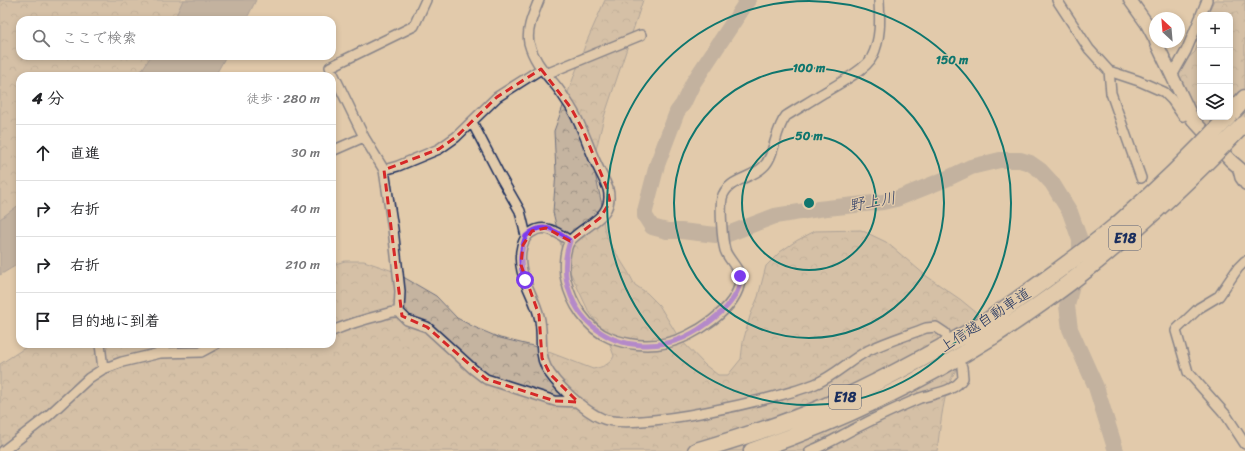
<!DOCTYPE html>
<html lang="ja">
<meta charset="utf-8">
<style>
:root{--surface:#fff;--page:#f6f6f6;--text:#202124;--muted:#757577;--line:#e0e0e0}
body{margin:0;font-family:Sriracha,"Klee One",sans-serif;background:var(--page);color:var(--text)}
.controls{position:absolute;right:12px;top:12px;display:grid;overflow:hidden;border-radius:8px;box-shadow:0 2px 6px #0003}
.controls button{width:36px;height:36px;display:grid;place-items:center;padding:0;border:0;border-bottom:1px solid var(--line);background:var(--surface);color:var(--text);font:20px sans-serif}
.compass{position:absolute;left:1149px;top:12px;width:36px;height:36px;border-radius:50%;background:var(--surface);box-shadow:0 2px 6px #0003;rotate:334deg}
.stop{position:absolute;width:12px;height:12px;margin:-9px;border:3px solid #7c3aed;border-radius:50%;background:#fff}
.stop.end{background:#7c3aed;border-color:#fff;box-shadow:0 1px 4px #0008}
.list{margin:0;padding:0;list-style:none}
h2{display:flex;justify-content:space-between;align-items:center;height:52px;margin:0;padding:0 16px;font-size:17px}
h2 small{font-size:13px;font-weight:400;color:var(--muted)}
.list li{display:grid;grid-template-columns:26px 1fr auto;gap:12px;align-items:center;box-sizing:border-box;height:56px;padding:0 16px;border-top:1px solid var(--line)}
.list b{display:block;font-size:15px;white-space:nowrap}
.list em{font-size:13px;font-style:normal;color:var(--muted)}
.icon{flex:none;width:22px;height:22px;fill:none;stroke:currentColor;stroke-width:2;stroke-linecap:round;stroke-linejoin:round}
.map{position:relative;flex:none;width:1245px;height:451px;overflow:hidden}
.search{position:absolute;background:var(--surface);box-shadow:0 2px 6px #0003;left:16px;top:16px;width:320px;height:44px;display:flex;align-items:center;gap:10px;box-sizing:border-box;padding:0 14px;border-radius:12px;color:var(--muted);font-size:15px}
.panel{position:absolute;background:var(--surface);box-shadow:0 2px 6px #0003;left:16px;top:72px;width:320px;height:276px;border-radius:12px}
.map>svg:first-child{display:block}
.forest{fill:url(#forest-crowns);stroke:#70727f}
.water{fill:#9e9591;stroke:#6a6c7d}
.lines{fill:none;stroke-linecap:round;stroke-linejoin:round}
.river{stroke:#9e9591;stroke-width:16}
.street-casing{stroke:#1b2f5e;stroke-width:12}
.secondary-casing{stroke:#1b2f5e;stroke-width:15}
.highway-casing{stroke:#1b2f5e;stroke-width:19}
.street{stroke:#e2cbab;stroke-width:9}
.secondary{stroke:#e2cbab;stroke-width:12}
.highway{stroke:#e2cbab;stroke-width:16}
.highway-bridge-casing{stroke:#1b2f5e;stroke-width:19;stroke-linecap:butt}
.highway-bridge{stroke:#e2cbab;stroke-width:16}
.route{stroke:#7c3aed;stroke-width:5}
.marked{fill:none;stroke:#d62828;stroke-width:3;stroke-dasharray:8 5;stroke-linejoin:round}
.ring{fill:none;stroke:#0f766e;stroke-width:2}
.labels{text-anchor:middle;stroke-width:3;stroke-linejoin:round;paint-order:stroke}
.shield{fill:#e2cbab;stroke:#575e75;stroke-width:1}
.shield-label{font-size:14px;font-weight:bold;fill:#1b2f5e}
.street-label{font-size:15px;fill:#1b2f5e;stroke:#e2cbab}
.water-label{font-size:16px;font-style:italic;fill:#2f3e66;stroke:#e2cbab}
.centre{fill:#0f766e;stroke:#e2cbab;stroke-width:2}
.ring-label{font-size:12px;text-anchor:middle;font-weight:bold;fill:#0f766e;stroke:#e2cbab;stroke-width:3;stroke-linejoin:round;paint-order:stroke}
</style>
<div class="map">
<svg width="1245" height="451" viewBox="0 0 1245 451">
<defs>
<pattern id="forest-crowns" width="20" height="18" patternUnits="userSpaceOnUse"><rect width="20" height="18" fill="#c5b4a0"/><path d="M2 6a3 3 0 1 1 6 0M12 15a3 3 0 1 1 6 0" fill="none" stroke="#9f9386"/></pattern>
</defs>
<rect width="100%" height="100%" fill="#e2cbab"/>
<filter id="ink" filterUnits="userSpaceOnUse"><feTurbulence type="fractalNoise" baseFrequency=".025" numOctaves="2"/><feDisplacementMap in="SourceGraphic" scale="8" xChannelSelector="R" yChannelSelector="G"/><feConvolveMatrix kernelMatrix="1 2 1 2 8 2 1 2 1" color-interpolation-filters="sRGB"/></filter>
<g filter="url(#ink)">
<path class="forest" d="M0,0H244L226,20H20V56H195L182,76H20V222L0,238Z
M605,0H643L604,117L595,154L596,178L602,205L604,227L609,242L628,272L635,285L647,293L659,305L679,338L705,365L718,375H728L741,359L743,342L750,316L758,297L766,266L780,252L796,241L815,231L861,230L886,242L925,275L961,300L978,314L981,339C970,353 955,367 949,384C942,405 940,429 937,451H0V364L31,344H332V265L345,261H364L393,271L436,296L457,318L474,327L500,338L533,346L593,369C602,367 610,365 614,356L608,339L588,310L564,259L553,212L556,172L554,131L586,43Z
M1214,0H1245V131L1230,134L1202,127L1181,108L1171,89L1179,66L1195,52L1200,36V117H1230V15H1207Z"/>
<path class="water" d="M183,0H256L246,20H174Z
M151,56H226L215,76H138Z
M20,204V263L0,275V219Z"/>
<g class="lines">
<path class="river" d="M748,0L693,83L683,104L677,112L657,165L645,211V216L652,227L667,231H681L716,235L728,234L775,216L818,209L883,202L896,199L946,179L971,167L1000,160H1020L1030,163L1040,170L1052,183L1070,212L1080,240V249L1067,306L1070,329L1096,387L1116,451"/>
<defs>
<path id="street" d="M426,0L414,26L330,67L364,137L384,170L393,229L400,291L399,312L407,320L427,327L473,369L486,379L555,401L578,402
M539,0C534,13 526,29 529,43C533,58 541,68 550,79C558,87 564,97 570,106C581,123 587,143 595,161C599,170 605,180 608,189C615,217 587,223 571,240C564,248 563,270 566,280C571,303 587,329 610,338C627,345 648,347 666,343C692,338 738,309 740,280C741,269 728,260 725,250C722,239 720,209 722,198C727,179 751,179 763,167C775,157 774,131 786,116C797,109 809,102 820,95C833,87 866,70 872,57C881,39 880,20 879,0
M1057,0L1089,49L1109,71L1139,81L1164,92L1172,100L1183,116L1189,113
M1201,15L1207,0
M1109,71L1111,93L1141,178
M546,74L641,35
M1172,76L1186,51L1200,18
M472,122L500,176L520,211L526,236
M332,151L364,137
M1237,166L1240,178L1245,185
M384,170L398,166L439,149L456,137L497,97L541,69
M570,241C558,233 545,223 532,232C526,235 524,240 522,246C515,273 533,292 539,316C544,333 538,351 546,367C554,383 584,411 601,418C631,433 781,398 815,384C835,376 851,359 869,350C888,341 908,335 926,328L936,327L945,333
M1245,261L1238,268L1219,296L1199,308L1177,329L1176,331L1188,372L1226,415L1245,444
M332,331C347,325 362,320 378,316C386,314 391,311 399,312
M100,344L103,369
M3,451L48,416L89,378L103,369L122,362L160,353L201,352L216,344
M810,451C828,444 840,436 856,428C877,417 899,407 920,398C935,393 954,392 963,378L962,367"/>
<path id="secondary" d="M1130,0L1147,24L1155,39
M1156,42L1193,120L1230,160L1245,173"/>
<path id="highway" d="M1230,115L1245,98
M696,451C740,438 784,424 826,406C881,382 933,353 985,323
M752,451C837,422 917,384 993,336"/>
</defs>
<use href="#street" class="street-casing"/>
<use href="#secondary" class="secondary-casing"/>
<use href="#highway" class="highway-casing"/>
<use href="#street" class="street"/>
<use href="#secondary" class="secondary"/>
<use href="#highway" class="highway"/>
<defs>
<path id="highway-bridge" d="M985,323C1030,291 1075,260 1117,225C1156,191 1193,155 1228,117
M993,336C1025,315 1057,293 1087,269C1143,225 1194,176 1243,125"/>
</defs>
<use href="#highway-bridge" class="highway-bridge-casing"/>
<use href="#highway-bridge" class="highway-bridge"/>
</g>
</g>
<g class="lines" filter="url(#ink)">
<path class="route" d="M525,280C519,264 520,252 526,236C543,221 554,230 570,241C557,278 573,319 609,337C624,345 648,347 666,343C685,340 704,327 719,314C729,306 742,290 740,276"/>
</g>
<path d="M0 0H1245V451H0ZM541,69L571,108L583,130L607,188L610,202L600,218L570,241L546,228L532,231L523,245L521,265L539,315L542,358L550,374L578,402L555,401L486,379L427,327L402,316L384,170L439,149L456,137L497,97Z" fill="#e2cbab" fill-opacity=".55" fill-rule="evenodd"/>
<path class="marked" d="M541,69L571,108L583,130L607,188L610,202L600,218L570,241L546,228L532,231L523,245L521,265L539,315L542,358L550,374L578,402L555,401L486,379L427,327L402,316L384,170L439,149L456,137L497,97Z"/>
<g class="ring">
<circle cx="809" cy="203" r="67"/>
<circle cx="809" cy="203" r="135"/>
<circle cx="809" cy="203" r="202"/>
</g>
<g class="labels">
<g class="shield">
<rect x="1109" y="226" width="32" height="24" rx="3"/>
<rect x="829" y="385" width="32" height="24" rx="3"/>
</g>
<g class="shield-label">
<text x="1125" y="243">E18</text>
<text x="845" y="402">E18</text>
</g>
<g class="street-label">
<text transform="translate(985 320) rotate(-33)" y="5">上信越自動車道</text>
</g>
<g class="water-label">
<text transform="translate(872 201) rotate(-10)" y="6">野上川</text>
</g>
</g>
<circle cx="809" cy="203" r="6" class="centre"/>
<g class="ring-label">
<text x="952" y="64">150 m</text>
<text x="809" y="72">100 m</text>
<text x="809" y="140">50 m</text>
</g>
</svg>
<div class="controls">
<button>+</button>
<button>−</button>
<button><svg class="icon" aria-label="layers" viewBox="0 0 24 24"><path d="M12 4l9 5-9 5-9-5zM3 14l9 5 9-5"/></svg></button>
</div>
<svg class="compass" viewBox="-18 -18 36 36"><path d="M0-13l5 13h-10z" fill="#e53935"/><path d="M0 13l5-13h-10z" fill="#757577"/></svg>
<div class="stop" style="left:525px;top:280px"></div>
<div class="stop end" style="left:740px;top:276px"></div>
<div class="search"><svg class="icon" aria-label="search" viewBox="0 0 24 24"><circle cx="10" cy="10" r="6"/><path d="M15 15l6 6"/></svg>ここで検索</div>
<section class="panel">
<h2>4 分<small>徒歩 · 280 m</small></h2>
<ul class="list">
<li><svg class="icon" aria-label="ahead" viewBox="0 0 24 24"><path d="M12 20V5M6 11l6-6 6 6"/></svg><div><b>直進</b></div><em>30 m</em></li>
<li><svg class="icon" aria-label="right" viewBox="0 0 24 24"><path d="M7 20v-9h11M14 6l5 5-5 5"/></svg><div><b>右折</b></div><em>40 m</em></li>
<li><svg class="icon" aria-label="right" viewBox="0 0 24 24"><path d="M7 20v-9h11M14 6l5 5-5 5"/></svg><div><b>右折</b></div><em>210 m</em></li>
<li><svg class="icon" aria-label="arrive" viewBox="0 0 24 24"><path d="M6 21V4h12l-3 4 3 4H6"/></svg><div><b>目的地に到着</b></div></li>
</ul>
</section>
</div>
